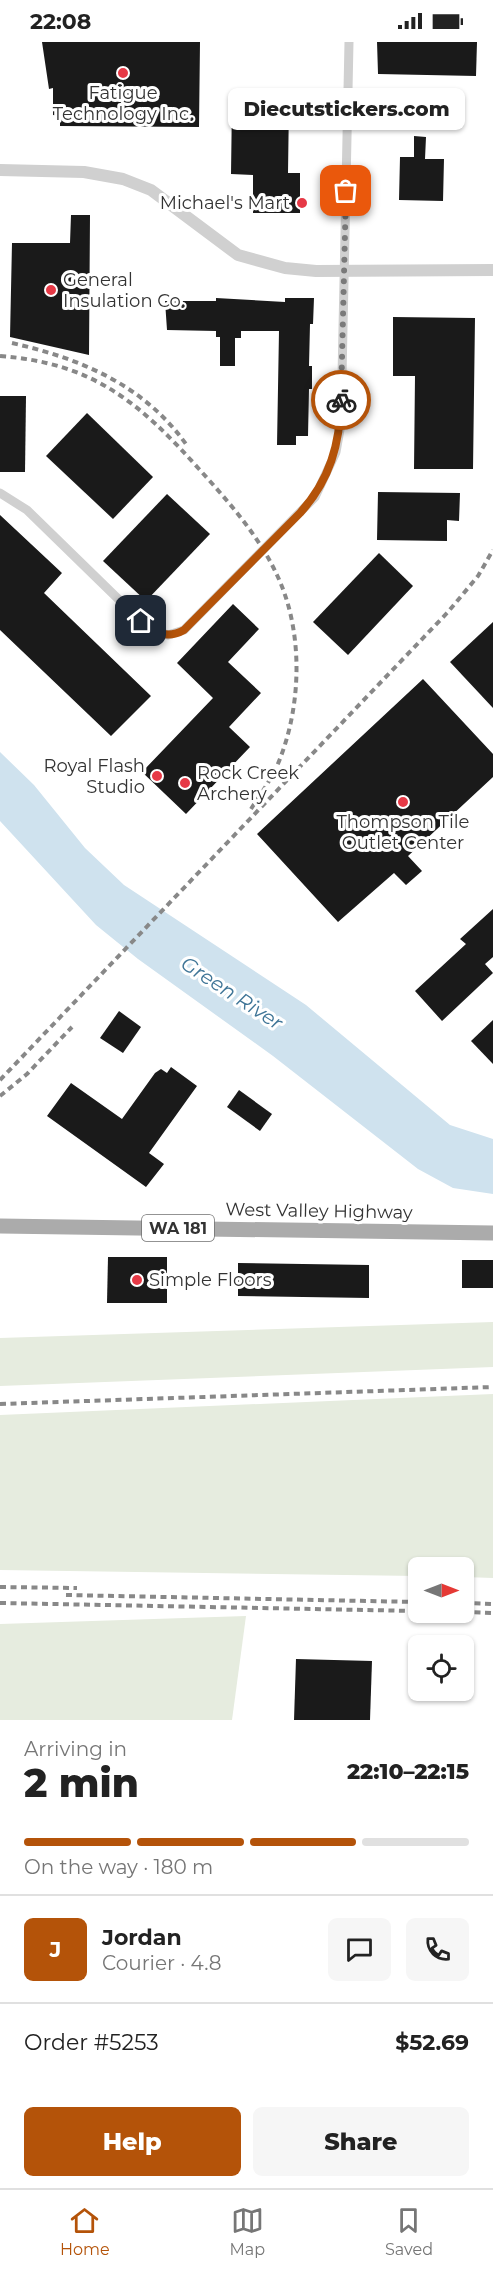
<!DOCTYPE html>
<meta charset="utf-8">
<style>
:root{--surface:#fff;--page:#f6f6f6;--text:#222;--muted:#767676;--line:#e0e0e0;--accent:#b45309}
body{margin:0;font-family:Montserrat,sans-serif;background:var(--page);color:var(--text);height:100vh;display:flex;flex-direction:column;font-size:22px;white-space:nowrap}
*{box-sizing:border-box;margin:0}
p{font-size:20px;color:var(--muted)}
.icon{flex:none;width:33px;height:33px;fill:none;stroke:currentColor;stroke-width:2;stroke-linecap:round;stroke-linejoin:round}
.map{position:relative;height:1678px;overflow:hidden}
.side{display:flex;flex-direction:column;background:var(--surface);flex:1}
.side>*{flex:none}
.needle{width:39px;rotate:90deg}
.fabs{position:absolute;left:408px;top:1515px;display:grid;gap:12px}
.fabs a{display:grid;place-items:center;width:66px;height:66px;border-radius:9px;background:var(--surface);box-shadow:0 2px 4px #0004;font-size:30px}
.pin{position:absolute;display:grid;place-items:center;width:51px;height:51px;color:#fff;margin:-26px;border-radius:12px;box-shadow:0 3px 9px #0006}
.courier{position:absolute;display:grid;place-items:center;width:60px;height:60px;margin:-30px;border:4px solid #b45309;border-radius:50%;background:#fff;color:#222;box-shadow:0 2px 8px #0007}
.bubble{position:absolute;height:42px;border-radius:9px;background:var(--surface);box-shadow:0 2px 4px #0004;font-size:20px;font-weight:800;line-height:42px;text-align:center}
.summary em{font-style:normal;font-weight:800}
.summary div{display:flex;flex-direction:column-reverse}
.summary{display:flex;align-items:center;justify-content:space-between;height:102px;padding:0 24px}
h1{font-size:39px;font-weight:800;line-height:45px}
.bar{display:grid;grid-template-columns:repeat(4,1fr);gap:9px 6px;align-content:center;height:72px;padding:0 24px}
.bar i{height:8px;border-radius:4px;background:var(--line)}
.bar .active{background:var(--accent)}
.bar p{grid-column:span 4}
.line{display:flex;align-items:center;gap:15px;padding:0 24px;border-top:2px solid var(--line)}
.line div{flex:1}
.round{display:grid;place-items:center;flex:none;width:63px;height:63px;border-radius:9px;background:var(--page)}
.action{display:flex;gap:12px;margin-top:auto;padding:12px 24px}
.action a{flex:1;height:69px;border-radius:9px;background:var(--accent);color:#fff;font-size:24px;font-weight:800;line-height:69px;text-align:center}
.action a+a{background:var(--page);color:var(--text)}
.status{display:flex;justify-content:space-between;align-items:center;height:42px;padding:0 30px;background:var(--surface);direction:ltr}
.status svg{height:16px;fill:currentColor}
.menu{display:flex;justify-content:space-around;align-items:center;height:84px;border-top:2px solid var(--line);background:var(--surface);font-size:16px;color:var(--muted)}
.menu a{display:grid;justify-items:center;gap:3px}
.menu .active{color:var(--accent)}
.map>svg:first-child{display:block}
.green{fill:#e6ecdf}
.water{fill:#cfe2ee}
.building{fill:#1a1a1a}
.lines{fill:none;stroke-linecap:round;stroke-linejoin:round}
.minor{stroke:#d0d0d0;stroke-width:9}
.tertiary{stroke:#d0d0d0;stroke-width:12}
.primary{stroke:#ababab;stroke-width:15}
.rail{stroke:#888;stroke-width:4;stroke-dasharray:6 4.5;stroke-linecap:butt}
.done{stroke:#7a7a7a;stroke-width:6;stroke-dasharray:0 10.8}
.route{stroke:#b45309;stroke-width:8}
.poi-dot{fill:#e63946;stroke:#fff;stroke-width:2}
.labels{text-anchor:middle;stroke-width:6;stroke-linejoin:round;paint-order:stroke}
.shield{fill:#fff;stroke:#707070;stroke-width:1.5}
.shield-label{font-size:16px;font-weight:bold;fill:#333}
.poi-label{font-size:18px;fill:#333;stroke:#fff;text-anchor:start}
.street-label{font-size:18px;fill:#333;stroke:#fff}
.water-label{font-size:20px;font-style:italic;fill:#3f7597;stroke:#fff}
</style>
<div class="status"><b>22:08</b><svg viewBox="0 0 49 12"><path d="M0 12V9h3v3zM5 12V6h3v6zM10 12V3h3v9zM15 12V0h3v12zM26 1h20v11H26zM47 4h2v5h-2z"/></svg></div>
<div class="map">
<svg width="493" height="1678" viewBox="0 0 493 1678">
<rect width="100%" height="100%" fill="#fff"/>
<g class="green">
<path d="M 493,1280 L 493,1325 L 0,1344 L 0,1296 Z"/>
<path d="M 493,1352 L 493,1536 L 464,1535 L 464,1526 L 418,1526 L 418,1534 L 0,1528 L 0,1373 Z"/>
<path d="M 246,1574 L 232,1678 L 0,1678 L 0,1582 Z"/>
</g>
<path class="water" d="M 0,710 L 34,743 L 85,806 L 124,843 L 306,963 L 450,1083 L 493,1097 L 493,1152 L 453,1146 L 418,1127 L 273,1014 L 138,917 L 96,883 L 0,779 Z"/>
<g class="building">
<path d="M 42,0 L 200,0 L 199,85 L 60,84 L 60,74 L 53,73 L 53,46 L 49,47 Z"/>
<path d="M 377,0 L 477,0 L 476,34 L 378,32 Z"/>
<path d="M 232,60 L 289,60 L 288,131 L 300,131 L 300,171 L 253,171 L 253,133 L 231,132 Z"/>
<path d="M 414,94 L 426,95 L 425,117 L 444,117 L 443,159 L 399,158 L 400,115 L 414,115 Z"/>
<path d="M 71,173 L 90,173 L 89,313 L 10,295 L 12,201 L 70,201 Z"/>
<path d="M 216,256 L 285,260 L 285,256 L 314,256 L 313,282 L 310,282 L 309,324 L 312,324 L 312,347 L 309,347 L 308,394 L 296,394 L 296,403 L 277,403 L 279,289 L 241,289 L 241,296 L 235,296 L 235,324 L 220,324 L 220,295 L 216,295 L 216,289 L 167,288 L 165,259 L 216,259 Z"/>
<path d="M 393,275 L 475,276 L 473,427 L 414,427 L 415,334 L 393,334 Z"/>
<path d="M 0,354 L 26,354 L 25,430 L 0,430 Z"/>
<path d="M 87,371 L 153,435 L 113,477 L 46,414 Z"/>
<path d="M 378,450 L 460,451 L 459,479 L 447,478 L 447,499 L 377,498 Z"/>
<path d="M 167,452 L 210,492 L 146,559 L 103,519 Z"/>
<path d="M 0,473 L 62,531 L 44,551 L 151,654 L 111,694 L 0,588 Z"/>
<path d="M 379,511 L 413,544 L 348,613 L 313,580 Z"/>
<path d="M 233,562 L 259,587 L 228,620 L 261,651 L 229,685 L 250,705 L 186,772 L 142,730 L 213,656 L 177,621 Z"/>
<path d="M 493,580 L 493,666 L 450,620 Z"/>
<path d="M 423,637 L 493,712 L 493,735 L 408,814 L 422,829 L 406,843 L 394,831 L 338,880 L 257,792 Z"/>
<path d="M 493,867 L 493,915 L 485,922 L 493,931 L 442,979 L 415,949 L 466,902 L 460,897 Z"/>
<path d="M 119,969 L 141,985 L 123,1011 L 100,996 Z"/>
<path d="M 493,978 L 493,1022 L 471,999 Z"/>
<path d="M 171,1025 L 197,1044 L 149,1111 L 164,1122 L 146,1145 L 47,1074 L 71,1041 L 122,1077 L 155,1031 L 161,1027 L 167,1031 Z"/>
<path d="M 239,1048 L 272,1072 L 260,1089 L 227,1065 Z"/>
<path d="M 108,1215 L 167,1215 L 167,1261 L 107,1261 Z"/>
<rect x="462" y="1218" width="31" height="28"/>
<path d="M 238,1221 L 369,1223 L 369,1256 L 238,1254 Z"/>
<path d="M 296,1617 L 372,1619 L 370,1678 L 294,1678 Z"/>
</g>
<g class="lines">
<path class="minor" d="M 0,451 L 27,468 L 149,587 L 168,593 L 184,588 L 315,455 L 336,410 L 341,382 L 349,0"/>
<path class="tertiary" d="M 0,128 L 84,130 L 123,137 L 151,148 L 238,213 L 285,226 L 316,229 L 493,228"/>
<path class="primary" d="M 0,1184 L 493,1191"/>
<g class="rail">
<path d="M 12,301 C 82,317 146,344 188,405"/>
<path d="M 0,314 C 93,321 139,360 199,427 C 228,459 259,494 277,533 C 304,590 302,666 277,724 C 270,739 260,753 251,767"/>
<path d="M 0,1038 L 448,570 L 478,534 L 493,508"/>
<path d="M 0,1054 L 27,1032 L 72,985"/>
<path d="M 0,1362 L 493,1345"/>
<path d="M 0,1545 L 77,1546"/>
<path d="M 66,1553 L 418,1560"/>
<path d="M 0,1561 L 418,1569"/>
<path d="M 464,1561 L 493,1562"/>
<path d="M 464,1570 L 493,1571"/>
</g>
</g>
<g class="lines">
<path class="done" d="M 341,358 L 346,149"/>
<path class="route" d="M 141,579 C 154,592 168,597 184,588 L 300,471 C 330,438 340,402 341,358"/>
</g>
<g class="poi-dot">
<circle cx="123" cy="31" r="6"/>
<circle cx="302" cy="161" r="6"/>
<circle cx="51" cy="248" r="6"/>
<circle cx="157" cy="734" r="6"/>
<circle cx="185" cy="741" r="6"/>
<circle cx="403" cy="760" r="6"/>
<circle cx="137" cy="1238" r="6"/>
</g>
<g class="labels">
<rect class="shield" x="142" y="1173" width="72" height="26" rx="4.5"/>
<g class="shield-label">
<text x="178" y="1192">WA 181</text>
</g>
<g class="poi-label">
<text x="123" y="57" text-anchor="middle">Fatigue<tspan x="123" dy="21">Technology Inc.</tspan></text>
<text x="290" y="167" text-anchor="end">Michael's Mart</text>
<text x="63" y="244">General<tspan x="63" dy="21">Insulation Co.</tspan></text>
<text x="145" y="730" text-anchor="end">Royal Flash<tspan x="145" dy="21">Studio</tspan></text>
<text x="197" y="737">Rock Creek<tspan x="197" dy="21">Archery</tspan></text>
<text x="403" y="786" text-anchor="middle">Thompson Tile<tspan x="403" dy="21">Outlet Center</tspan></text>
<text x="149" y="1244">Simple Floors</text>
</g>
<g class="street-label">
<text transform="translate(319 1169) rotate(1)" y="6">West Valley Highway</text>
</g>
<g class="water-label">
<text transform="translate(232 951) rotate(33)" y="7">Green River</text>
</g>
</g>
</svg>
<div class="fabs">
<a><svg class="needle" viewBox="-14 -14 28 28"><path d="M0-13l5 13h-10z" fill="#e53935"/><path d="M0 13l5-13h-10z" fill="#767676"/></svg></a>
<a><svg class="icon" aria-label="locate" viewBox="0 0 24 24"><circle cx="12" cy="12" r="6"/><path d="M12 2v4M12 18v4M2 12h4M18 12h4"/></svg></a>
</div>
<div class="pin" style="left:346px;top:149px;background:#ea580c"><svg class="icon" aria-label="bag" viewBox="0 0 24 24"><path d="M5 8h14l-1 12H6zM9 8a3 3 0 0 1 6 0"/></svg></div>
<div class="pin" style="left:141px;top:579px;background:#1f2937"><svg class="icon" aria-label="home" viewBox="0 0 24 24"><path d="M3 11l9-7 9 7M6 9v11h12V9"/></svg></div>
<div class="courier" style="left:341px;top:358px"><svg class="icon" aria-label="bike" viewBox="0 0 24 24"><circle cx="6" cy="16" r="4"/><circle cx="18" cy="16" r="4"/><path d="M6 16l4-8h5l3 8M10 8l3 8H6M13 5h3"/></svg></div>
<div class="bubble" style="left:228px;top:46px;width:237px">Diecutstickers.com</div>
</div>
<section class="side">
<div class="summary"><div><h1>2 min</h1><p>Arriving in</p></div><em>22:10–22:15</em></div>
<div class="bar"><i class="active"></i><i class="active"></i><i class="active"></i><i></i><p>On the way · 180 m</p></div>
<div class="line" style="height:108px"><b class="round" style="background:var(--accent);color:#fff">J</b><div><b>Jordan</b><p>Courier · 4.8</p></div><a class="round"><svg class="icon" aria-label="chat" viewBox="0 0 24 24"><path d="M4 5h16v11H9l-5 4z"/></svg></a><a class="round"><svg class="icon" aria-label="phone" viewBox="0 0 24 24"><path d="M5 4h4l2 5-3 2q2 4 5 5l2-3 5 2v4C11 20 4 13 5 4z"/></svg></a></div>
<div class="line" style="height:78px"><div>Order #5253</div><b>$52.69</b></div>
<div class="action"><a>Help</a><a>Share</a></div>
</section>
<nav class="menu">
<a class="active"><svg class="icon" aria-label="home" viewBox="0 0 24 24"><path d="M3 11l9-7 9 7M6 9v11h12V9"/></svg>Home</a>
<a><svg class="icon" aria-label="map" viewBox="0 0 24 24"><path d="M3 6l6-2 6 2 6-2v14l-6 2-6-2-6 2zM9 4v14M15 6v14"/></svg>Map</a>
<a><svg class="icon" aria-label="saved" viewBox="0 0 24 24"><path d="M7 4h10v16l-5-4-5 4z"/></svg>Saved</a>
</nav>
